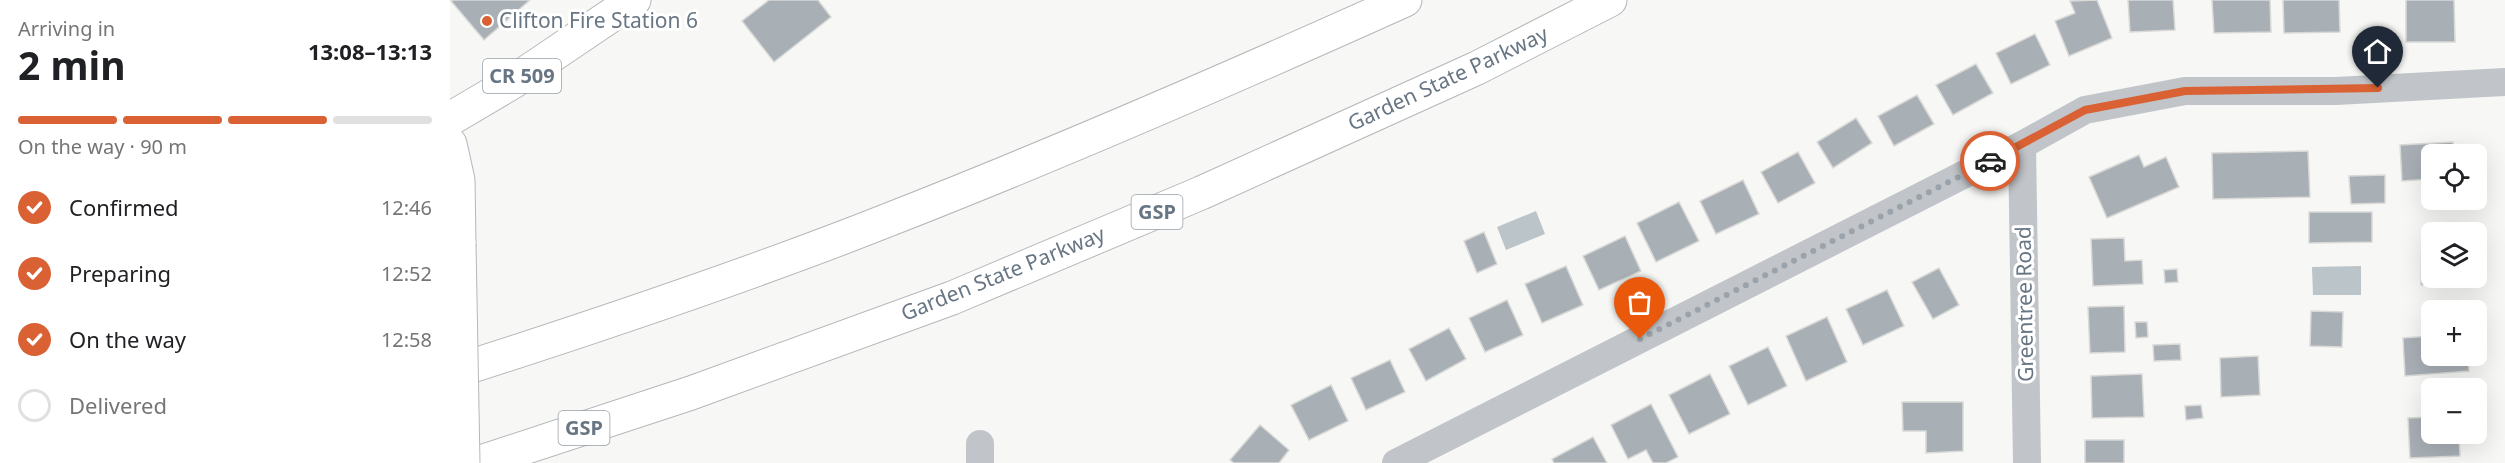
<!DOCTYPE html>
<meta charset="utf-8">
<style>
:root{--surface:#fff;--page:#f6f6f6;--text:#202124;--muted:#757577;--line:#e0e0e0;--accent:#d96133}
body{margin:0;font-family:"Noto Sans",sans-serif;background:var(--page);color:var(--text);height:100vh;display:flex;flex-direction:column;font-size:22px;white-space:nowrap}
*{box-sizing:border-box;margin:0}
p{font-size:20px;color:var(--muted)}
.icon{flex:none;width:33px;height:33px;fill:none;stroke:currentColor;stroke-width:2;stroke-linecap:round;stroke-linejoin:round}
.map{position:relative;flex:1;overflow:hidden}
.details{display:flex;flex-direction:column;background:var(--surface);width:450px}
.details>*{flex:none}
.buttons{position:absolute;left:1971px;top:144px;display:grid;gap:12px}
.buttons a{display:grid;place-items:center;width:66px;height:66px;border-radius:9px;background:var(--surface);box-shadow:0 6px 24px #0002;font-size:30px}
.pin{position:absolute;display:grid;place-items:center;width:51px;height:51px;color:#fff;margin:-62px -26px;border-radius:50% 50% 50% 0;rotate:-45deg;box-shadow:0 0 6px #0007}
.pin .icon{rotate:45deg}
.courier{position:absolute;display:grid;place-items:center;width:60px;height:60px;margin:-30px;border:4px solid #d96133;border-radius:50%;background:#fff;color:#222;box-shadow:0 2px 8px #0007}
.head em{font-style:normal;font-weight:700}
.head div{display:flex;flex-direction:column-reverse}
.head{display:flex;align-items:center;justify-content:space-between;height:102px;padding:0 18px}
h1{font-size:39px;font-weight:700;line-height:45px}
.bar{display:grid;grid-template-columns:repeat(4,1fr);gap:9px 6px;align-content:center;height:72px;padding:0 18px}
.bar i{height:8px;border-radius:4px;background:var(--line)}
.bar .active{background:var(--accent)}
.bar p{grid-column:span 4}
ol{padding:0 18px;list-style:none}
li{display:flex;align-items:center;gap:18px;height:66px}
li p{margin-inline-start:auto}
li .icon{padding:6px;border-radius:50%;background:var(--accent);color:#fff;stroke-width:4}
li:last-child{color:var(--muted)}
li i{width:33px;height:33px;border:3px solid var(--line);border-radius:50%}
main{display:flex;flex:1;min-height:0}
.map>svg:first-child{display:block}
.water{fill:#bac4c9}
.building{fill:#a8afb5;stroke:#d9d9d7;stroke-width:1.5}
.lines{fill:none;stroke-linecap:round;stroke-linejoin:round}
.secondary-casing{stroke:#b3b8bd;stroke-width:35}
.primary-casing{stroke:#b4b8bc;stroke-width:35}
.highway-casing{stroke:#b4b7bb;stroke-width:35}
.street{stroke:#c1c4c8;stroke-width:28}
.secondary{stroke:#fff;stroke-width:33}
.primary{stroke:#fff;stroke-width:33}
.highway{stroke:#fff;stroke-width:33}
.secondary-bridge-casing{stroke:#b3b8bd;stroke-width:35;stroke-linecap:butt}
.secondary-bridge{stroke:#fff;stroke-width:33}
.done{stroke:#9aa3ac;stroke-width:6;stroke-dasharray:0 10.8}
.route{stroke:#d96133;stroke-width:8}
.poi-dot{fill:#d96133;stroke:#fff;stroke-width:2}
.labels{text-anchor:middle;stroke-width:6;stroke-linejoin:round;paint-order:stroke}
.shield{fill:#fff;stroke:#959fa9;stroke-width:1.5}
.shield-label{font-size:20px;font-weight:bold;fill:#687684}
.poi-label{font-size:21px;fill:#687684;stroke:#fff;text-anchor:start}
.street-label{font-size:21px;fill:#687684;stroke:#fff}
</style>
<main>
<section class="details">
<div class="head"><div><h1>2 min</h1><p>Arriving in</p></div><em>13:08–13:13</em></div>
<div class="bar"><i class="active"></i><i class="active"></i><i class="active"></i><i></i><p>On the way · 90 m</p></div>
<ol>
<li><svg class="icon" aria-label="check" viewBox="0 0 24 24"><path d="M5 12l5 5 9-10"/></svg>Confirmed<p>12:46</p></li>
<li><svg class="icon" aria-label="check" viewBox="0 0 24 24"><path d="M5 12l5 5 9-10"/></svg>Preparing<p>12:52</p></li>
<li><svg class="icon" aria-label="check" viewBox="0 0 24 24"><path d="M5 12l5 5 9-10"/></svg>On the way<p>12:58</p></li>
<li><i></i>Delivered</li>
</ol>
</section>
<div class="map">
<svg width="2055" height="463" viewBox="0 0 2055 463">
<rect width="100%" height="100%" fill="#f7f7f5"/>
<g class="water">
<path d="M 1086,211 L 1095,234 L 1056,250 L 1047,227 Z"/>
<path d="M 1911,266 L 1911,295 L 1863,295 L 1862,267 Z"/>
</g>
<g class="building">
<path d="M 3,0 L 80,0 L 34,40 L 1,1 Z"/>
<path d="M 319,0 L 368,0 L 381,17 L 324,62 L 292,21 Z"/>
<path d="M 1647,0 L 1662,38 L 1619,56 L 1605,21 L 1625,13 L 1620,1 Z"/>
<path d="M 1678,0 L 1723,0 L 1725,30 L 1680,32 Z"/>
<path d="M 1762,0 L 1820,0 L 1821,32 L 1764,33 Z"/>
<path d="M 1833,0 L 1889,0 L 1890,32 L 1834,33 Z"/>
<path d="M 1956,0 L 2004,0 L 2005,42 L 1956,42 Z"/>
<path d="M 1585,34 L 1600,65 L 1561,84 L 1546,53 Z"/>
<path d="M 1526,64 L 1543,93 L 1503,115 L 1486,85 Z"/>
<path d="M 1467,95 L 1484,124 L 1444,146 L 1428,116 Z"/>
<path d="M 1406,118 L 1422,143 L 1383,168 L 1367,142 Z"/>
<path d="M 2003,142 L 2004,154 L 1982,154 L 1982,179 L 1952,181 L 1950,145 Z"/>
<path d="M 1858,151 L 1860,197 L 1763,199 L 1762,153 Z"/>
<path d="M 1348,152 L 1365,183 L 1328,203 L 1311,172 Z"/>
<path d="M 1689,155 L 1694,167 L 1716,157 L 1729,187 L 1657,218 L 1639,177 Z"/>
<path d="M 1935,175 L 1935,203 L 1901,204 L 1899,176 Z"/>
<path d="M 1293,180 L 1309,214 L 1266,234 L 1250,201 Z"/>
<path d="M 1229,202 L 1249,241 L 1206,262 L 1187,223 Z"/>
<path d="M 1859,212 L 1922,212 L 1922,242 L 1859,243 Z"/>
<path d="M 1972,231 L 2011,231 L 1982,232 L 1982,278 L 2010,278 L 2010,285 L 1971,285 Z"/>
<path d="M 1034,232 L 1047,264 L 1027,273 L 1014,241 Z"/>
<path d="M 1175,236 L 1191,271 L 1149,290 L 1133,256 Z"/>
<path d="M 1674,238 L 1675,261 L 1692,260 L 1693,284 L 1643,286 L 1641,239 Z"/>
<path d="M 1116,266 L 1133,305 L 1092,323 L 1075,284 Z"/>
<path d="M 1489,268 L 1509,305 L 1483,319 L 1462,282 Z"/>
<path d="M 1727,269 L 1728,282 L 1715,283 L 1714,270 Z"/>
<path d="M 1437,290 L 1454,326 L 1413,345 L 1396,309 Z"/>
<path d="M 1057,300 L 1073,335 L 1035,352 L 1019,318 Z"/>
<path d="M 1674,306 L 1675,352 L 1640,353 L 1638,307 Z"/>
<path d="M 1861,311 L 1893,312 L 1892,347 L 1860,346 Z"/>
<path d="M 1377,317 L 1397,362 L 1356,381 L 1336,336 Z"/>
<path d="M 1685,322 L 1697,322 L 1698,337 L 1686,338 Z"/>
<path d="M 999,328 L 1016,359 L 976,381 L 959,349 Z"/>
<path d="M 1982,336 L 1982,356 L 2018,356 L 2019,371 L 1955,376 L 1953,338 Z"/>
<path d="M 1730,344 L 1731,360 L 1704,361 L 1703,345 Z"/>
<path d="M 1318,347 L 1337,386 L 1298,405 L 1279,366 Z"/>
<path d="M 1808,356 L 1810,395 L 1771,397 L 1770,358 Z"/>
<path d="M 940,360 L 955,392 L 916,410 L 901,378 Z"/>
<path d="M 1260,374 L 1280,414 L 1239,434 L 1219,395 Z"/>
<path d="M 1692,374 L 1694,417 L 1642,418 L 1641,376 Z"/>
<path d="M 881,385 L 898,421 L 859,440 L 841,405 Z"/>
<path d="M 1452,402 L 1513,402 L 1513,451 L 1476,453 L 1476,431 L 1453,431 Z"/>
<path d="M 1201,404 L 1228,457 L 1216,463 L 1203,463 L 1196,450 L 1178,459 L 1161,425 Z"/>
<path d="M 1751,405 L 1753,418 L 1736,420 L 1735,406 Z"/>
<path d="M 1982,417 L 1982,434 L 2009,434 L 2010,456 L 1960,458 L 1958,418 Z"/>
<path d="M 810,425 L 839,450 L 829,463 L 784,463 L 780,460 Z"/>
<path d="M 1143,437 L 1157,463 L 1104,463 L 1102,459 Z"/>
<rect x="1635" y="440" width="39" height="23"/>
</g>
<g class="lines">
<defs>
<path id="secondary" d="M 0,144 L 8,180 L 9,244"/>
<path id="primary" d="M 0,119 L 61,83 L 184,0"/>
<g id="highway">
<path d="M 0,373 C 147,326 294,277 438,220 C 612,152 784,77 955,0"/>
<path d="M 28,463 L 241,393 L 502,298 L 751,193 L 1027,68 L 1160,0"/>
</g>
</defs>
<use href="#secondary" class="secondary-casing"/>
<use href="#primary" class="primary-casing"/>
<use href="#highway" class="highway-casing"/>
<g class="street">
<path d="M 1572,145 L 1577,463"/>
<path d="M 530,444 L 530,463"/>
<path d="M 946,463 L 1572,145 L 1635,110 L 1735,91 L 1886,91 L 2055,82"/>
</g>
<use href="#secondary" class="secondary"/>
<use href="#primary" class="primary"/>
<use href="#highway" class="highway"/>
<defs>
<path id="secondary-bridge" d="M 9,244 L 13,463"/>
</defs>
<use href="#secondary-bridge" class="secondary-bridge-casing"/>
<use href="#secondary-bridge" class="secondary-bridge"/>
</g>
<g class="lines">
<path class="done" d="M 1190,339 L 1540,161"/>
<path class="route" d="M 1540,161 L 1635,110 L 1735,91 L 1928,88"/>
</g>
<circle class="poi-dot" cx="37" cy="21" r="6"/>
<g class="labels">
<g class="shield">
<rect x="33" y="59" width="78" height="34" rx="4.5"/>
<rect x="681.5" y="195" width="51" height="34" rx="4.5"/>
<rect x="108.5" y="411" width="51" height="34" rx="4.5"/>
</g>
<g class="shield-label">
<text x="72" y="83">CR 509</text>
<text x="707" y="219">GSP</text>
<text x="134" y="435">GSP</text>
</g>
<g class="poi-label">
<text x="49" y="28">Clifton Fire Station 6</text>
</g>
<g class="street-label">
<text transform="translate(998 79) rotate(-25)" y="7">Garden State Parkway</text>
<text transform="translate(553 274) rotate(-22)" y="7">Garden State Parkway</text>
<text transform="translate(1575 304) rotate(-91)" y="7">Greentree Road</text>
</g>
</g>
</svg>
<div class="buttons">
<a><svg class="icon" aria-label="locate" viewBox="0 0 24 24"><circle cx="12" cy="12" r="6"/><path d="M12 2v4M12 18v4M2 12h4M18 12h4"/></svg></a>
<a><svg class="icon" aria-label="layers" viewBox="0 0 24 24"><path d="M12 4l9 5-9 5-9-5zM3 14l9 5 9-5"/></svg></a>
<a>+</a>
<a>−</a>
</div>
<div class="pin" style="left:1190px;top:339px;background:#ea580c"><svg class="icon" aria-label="bag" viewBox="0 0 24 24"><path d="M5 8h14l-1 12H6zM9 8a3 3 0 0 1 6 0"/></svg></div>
<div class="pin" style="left:1928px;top:88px;background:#1f2937"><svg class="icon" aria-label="home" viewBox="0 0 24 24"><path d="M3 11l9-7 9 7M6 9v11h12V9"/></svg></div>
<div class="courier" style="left:1540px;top:161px"><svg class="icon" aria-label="car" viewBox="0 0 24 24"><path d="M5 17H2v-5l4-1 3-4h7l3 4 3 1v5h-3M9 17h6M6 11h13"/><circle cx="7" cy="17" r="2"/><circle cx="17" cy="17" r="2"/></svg></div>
</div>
</main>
